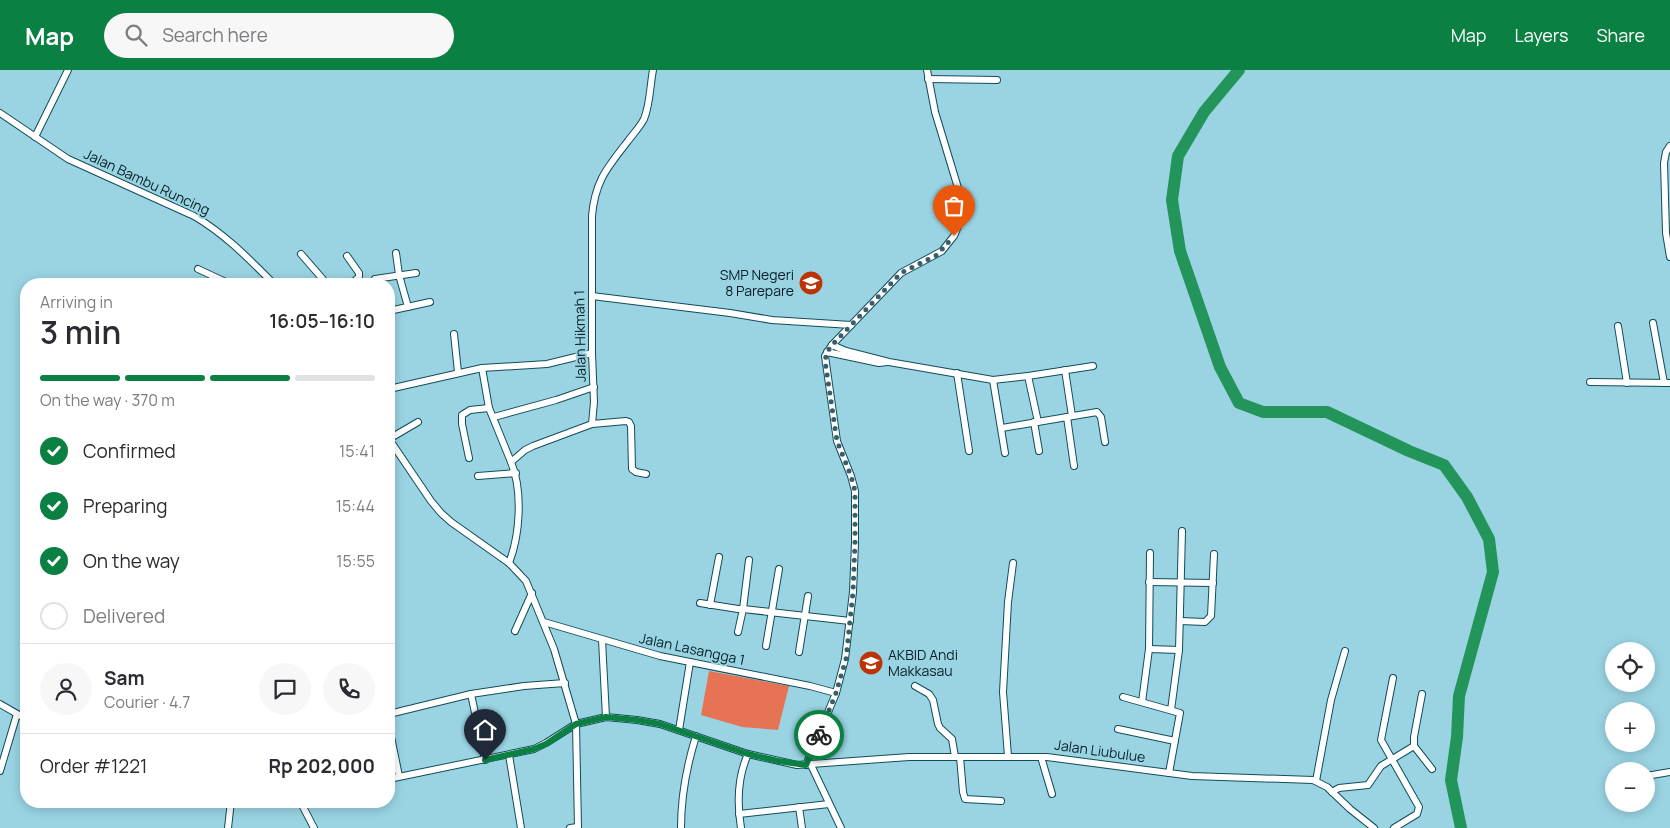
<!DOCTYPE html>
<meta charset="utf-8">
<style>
:root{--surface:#fff;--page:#f7f7f7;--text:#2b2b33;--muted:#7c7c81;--line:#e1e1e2;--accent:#0b8043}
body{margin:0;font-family:Manrope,sans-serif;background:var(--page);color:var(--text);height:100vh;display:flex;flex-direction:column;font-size:19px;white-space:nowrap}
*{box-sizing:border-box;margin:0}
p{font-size:16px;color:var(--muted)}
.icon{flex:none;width:28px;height:28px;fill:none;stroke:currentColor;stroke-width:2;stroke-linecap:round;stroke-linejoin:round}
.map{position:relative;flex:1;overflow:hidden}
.sheet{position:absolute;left:20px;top:208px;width:375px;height:530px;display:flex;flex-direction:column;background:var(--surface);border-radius:20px;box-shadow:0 2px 12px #0003}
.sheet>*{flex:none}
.controls{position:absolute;left:1605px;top:572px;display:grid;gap:10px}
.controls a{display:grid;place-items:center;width:50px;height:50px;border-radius:50%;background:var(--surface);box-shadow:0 2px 12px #0003;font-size:25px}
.pin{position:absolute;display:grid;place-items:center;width:42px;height:42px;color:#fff;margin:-51px -21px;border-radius:50% 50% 50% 0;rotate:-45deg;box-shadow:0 0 5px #0007}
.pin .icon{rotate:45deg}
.courier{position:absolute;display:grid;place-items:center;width:50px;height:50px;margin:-25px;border:4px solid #0b8043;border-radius:50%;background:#fff;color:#222;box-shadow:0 1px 6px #0007}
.headline em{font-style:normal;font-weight:600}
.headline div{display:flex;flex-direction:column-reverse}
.headline{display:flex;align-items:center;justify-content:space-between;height:85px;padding:0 20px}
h1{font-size:32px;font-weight:600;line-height:38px}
.bar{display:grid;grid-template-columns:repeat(4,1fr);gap:8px 5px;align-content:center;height:60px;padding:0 20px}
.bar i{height:6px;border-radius:4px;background:var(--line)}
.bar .selected{background:var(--accent)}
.bar p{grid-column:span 4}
.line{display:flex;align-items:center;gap:12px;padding:0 20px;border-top:1px solid var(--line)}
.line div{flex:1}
.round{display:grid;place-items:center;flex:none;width:52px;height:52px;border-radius:26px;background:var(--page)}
ol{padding:0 20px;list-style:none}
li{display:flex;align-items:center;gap:15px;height:55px}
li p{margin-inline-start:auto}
li .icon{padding:5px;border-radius:50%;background:var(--accent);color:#fff;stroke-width:4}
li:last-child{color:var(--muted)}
li i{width:28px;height:28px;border:2px solid var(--line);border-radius:50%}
header{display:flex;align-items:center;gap:30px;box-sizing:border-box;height:70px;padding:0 25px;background:var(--accent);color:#fff}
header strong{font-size:24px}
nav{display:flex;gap:28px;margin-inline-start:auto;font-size:18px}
.search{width:350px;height:45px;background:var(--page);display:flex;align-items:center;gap:12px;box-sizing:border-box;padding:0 18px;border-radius:28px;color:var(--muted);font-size:19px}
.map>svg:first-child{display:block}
.green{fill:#e77355}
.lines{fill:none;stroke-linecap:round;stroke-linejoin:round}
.river{stroke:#23955b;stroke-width:12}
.minor-casing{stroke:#104d5a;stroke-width:8}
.minor{stroke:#fff;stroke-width:6}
.done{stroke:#3a5e67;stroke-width:5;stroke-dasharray:0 9}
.route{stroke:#0b8043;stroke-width:6}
.labels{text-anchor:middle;stroke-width:4;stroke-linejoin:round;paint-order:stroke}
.street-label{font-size:14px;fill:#071e24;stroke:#9ad4e3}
.poi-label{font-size:14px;fill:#071e24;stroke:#9ad4e3;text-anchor:end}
</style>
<header>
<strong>Map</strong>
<div class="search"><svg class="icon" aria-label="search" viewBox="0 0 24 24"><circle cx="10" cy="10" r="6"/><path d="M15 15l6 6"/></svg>Search here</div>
<nav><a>Map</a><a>Layers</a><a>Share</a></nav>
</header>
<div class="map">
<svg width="1670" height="758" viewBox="0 0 1670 758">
<rect width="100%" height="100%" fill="#9ad4e3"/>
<path class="green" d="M 709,601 L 789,616 L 778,660 L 742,657 L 701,645 Z"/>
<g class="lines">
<path class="river" d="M 1239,0 L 1204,42 L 1178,86 L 1172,130 L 1180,181 L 1220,297 L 1239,333 L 1263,342 L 1327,342 L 1409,381 L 1444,395 L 1467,427 L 1489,469 L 1493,502 L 1459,626 L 1457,667 L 1451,710 L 1461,758"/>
<defs>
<g id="minor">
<path d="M 928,9 L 997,10"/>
<path d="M 0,43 L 68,89 L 194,146 C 225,164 249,189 274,214"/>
<path d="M 35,67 L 68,0"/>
<path d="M 1670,76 L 1666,82 L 1664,93 L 1666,163 L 1670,187"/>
<path d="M 396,183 L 399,205 L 408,237"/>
<path d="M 301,184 L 327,214"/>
<path d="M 347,186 L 359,203 L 359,207 L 351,214"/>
<path d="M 198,199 L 230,214"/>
<path d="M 375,209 L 416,203"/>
<path d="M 592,226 L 730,243 L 772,250 L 851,255"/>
<path d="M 389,241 L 430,232"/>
<path d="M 1653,253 L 1664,313"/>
<path d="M 1618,256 L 1627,313"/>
<path d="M 454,264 L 458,302"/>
<path d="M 832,275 L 846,281 L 889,292 L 993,310 L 1005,383"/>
<path d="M 827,282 L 879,293 L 887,292"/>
<path d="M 482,298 L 489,338 L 511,392"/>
<path d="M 1065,300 L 1072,346"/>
<path d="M 957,303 L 969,381"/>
<path d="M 1028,306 L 1093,296"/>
<path d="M 993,310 L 1028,306 L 1038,352"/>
<path d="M 1590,312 L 1670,313"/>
<path d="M 389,319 L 482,298 L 547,294 L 592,283"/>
<path d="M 494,347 L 556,330 L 594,317"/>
<path d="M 1067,347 L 1074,396"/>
<path d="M 1034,352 L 1039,381"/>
<path d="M 592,354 L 626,351 L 629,352 L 631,356 L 632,399 L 636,402 L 646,404"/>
<path d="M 1002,358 L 1097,342 L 1101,347 L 1105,372"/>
<path d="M 389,369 L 431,431 L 441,443 L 451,452 L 509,493 L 526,511 L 554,579 L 576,654 L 578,758"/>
<path d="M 389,369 L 418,352"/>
<path d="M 469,388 L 462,354 L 462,345 L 470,340 L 489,338"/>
<path d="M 478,406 L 516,403"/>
<path d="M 509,493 C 520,465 523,421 511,392 L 525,380 L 533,376 L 592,354 L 594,332 L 592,283 L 592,146 C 595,111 607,98 628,71 C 633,64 640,57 644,49 C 650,35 650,16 653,0"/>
<path d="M 1149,512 L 1213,513"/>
<path d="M 700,533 L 738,539 L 743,539 L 850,551"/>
<path d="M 710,535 L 719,487"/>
<path d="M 1180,551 L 1205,552 L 1211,546 L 1214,484"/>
<path d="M 544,552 L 660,586 L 810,616 L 836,623"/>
<path d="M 515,561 L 532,523"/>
<path d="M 738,562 L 743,539 L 749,490"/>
<path d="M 602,570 L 606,647"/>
<path d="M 766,576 L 779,499"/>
<path d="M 1149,579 L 1179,580"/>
<path d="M 799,582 L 808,526"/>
<path d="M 1393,608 L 1381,670 L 1419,737 L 1417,744 L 1394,758"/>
<path d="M 915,616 L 929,624 L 933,630 L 938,654 L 940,658 L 952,669 L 955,687"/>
<path d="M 471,624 L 485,690"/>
<path d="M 1422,624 L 1414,667 L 1414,676 L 1432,699"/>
<path d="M 1123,627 L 1180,643 L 1169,703"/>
<path d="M 1142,632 L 1149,579 L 1150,483"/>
<path d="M 0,634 L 26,649"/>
<path d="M 1171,640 L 1179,580 L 1182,461"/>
<path d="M 389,644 L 471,624 L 524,616 L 565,613"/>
<path d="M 389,657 L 399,706"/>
<path d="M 1118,659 L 1175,671"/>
<path d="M 679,660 L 690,592"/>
<path d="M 509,685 L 521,758"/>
<path d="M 1008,686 L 1003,622 L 1008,532 L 1013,493"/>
<path d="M 960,687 L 963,722 L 965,729 L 1001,731"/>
<path d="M 1041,687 L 1052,724"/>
<path d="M 806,695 L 836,623 L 845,589 L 853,522 L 855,473 L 855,421 L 851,406 L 837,371 L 825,286 L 832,275 L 901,203 L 942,181 L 954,166 L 961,149 L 962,142 L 962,131 L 935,42 L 927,0"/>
<path d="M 811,695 L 841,758"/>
<path d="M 0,701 L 17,644"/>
<path d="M 1646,706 L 1670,702"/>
<path d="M 389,709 L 534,679 L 546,673 L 576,654 L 606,647 L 637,650 L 660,654 L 748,684 L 797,695 L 909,687 L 1047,687 L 1192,706 L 1313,710 L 1327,717 L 1350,739 L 1374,758"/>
<path d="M 1316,711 L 1331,630 L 1345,581"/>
<path d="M 1332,722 L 1339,718 L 1368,715 L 1381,696 L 1414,676"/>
<path d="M 264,731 L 271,731"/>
<path d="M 300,731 L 314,758"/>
<path d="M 799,737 L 802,758"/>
<path d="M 739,744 L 829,734"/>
<path d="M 228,758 L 231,731"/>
<path d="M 570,758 L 578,757"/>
<path d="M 681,758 C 681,727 687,695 696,666"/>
<path d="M 741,758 C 737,733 737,708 748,684"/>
</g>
</defs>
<use href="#minor" class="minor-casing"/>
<use href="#minor" class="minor"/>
</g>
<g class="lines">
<path class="done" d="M 819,665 L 836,623 L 846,589 L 853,522 L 855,473 L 855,421 L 851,406 L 837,371 L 825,291 L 827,282 L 832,275 L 901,203 L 937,185 L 954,166"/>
<path class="route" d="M 485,690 L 534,679 L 546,674 L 576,654 L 606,647 L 637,650 L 660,654 L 748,684 L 778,691 L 806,695 L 819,665"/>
</g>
<defs>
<symbol id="school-disc" viewBox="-11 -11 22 22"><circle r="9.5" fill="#bc3305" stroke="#9ad4e3"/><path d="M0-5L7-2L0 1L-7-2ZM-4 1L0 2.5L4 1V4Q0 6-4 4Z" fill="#fff"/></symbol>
<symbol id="university-disc" viewBox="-11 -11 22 22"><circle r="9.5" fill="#bc3305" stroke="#9ad4e3"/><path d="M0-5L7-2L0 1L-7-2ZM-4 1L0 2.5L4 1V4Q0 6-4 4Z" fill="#fff"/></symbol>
</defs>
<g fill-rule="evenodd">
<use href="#school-disc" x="797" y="199" width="28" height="28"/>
<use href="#university-disc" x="857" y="579" width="28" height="28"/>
</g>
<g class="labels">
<g class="street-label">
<text transform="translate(147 112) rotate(25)" y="5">Jalan Bambu Runcing</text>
<text transform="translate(580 266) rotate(-91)" y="5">Jalan Hikmah 1</text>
<text transform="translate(692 579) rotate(12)" y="5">Jalan Lasangga 1</text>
<text transform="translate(1100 681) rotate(8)" y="5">Jalan Liubulue</text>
</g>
<g class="poi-label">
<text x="794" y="210">SMP Negeri<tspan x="794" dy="16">8 Parepare</tspan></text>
<text x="888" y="590" text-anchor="start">AKBID Andi<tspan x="888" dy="16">Makkasau</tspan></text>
</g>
</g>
</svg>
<div class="controls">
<a><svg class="icon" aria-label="locate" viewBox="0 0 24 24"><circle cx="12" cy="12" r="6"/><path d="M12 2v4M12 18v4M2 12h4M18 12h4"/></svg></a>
<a>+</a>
<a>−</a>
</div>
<div class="pin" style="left:954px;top:166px;background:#ea580c"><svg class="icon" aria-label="bag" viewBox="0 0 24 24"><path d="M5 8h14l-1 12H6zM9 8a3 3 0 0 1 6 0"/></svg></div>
<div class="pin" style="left:485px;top:690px;background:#1f2937"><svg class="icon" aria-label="home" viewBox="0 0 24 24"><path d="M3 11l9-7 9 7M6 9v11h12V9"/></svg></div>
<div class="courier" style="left:819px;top:665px"><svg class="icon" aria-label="bike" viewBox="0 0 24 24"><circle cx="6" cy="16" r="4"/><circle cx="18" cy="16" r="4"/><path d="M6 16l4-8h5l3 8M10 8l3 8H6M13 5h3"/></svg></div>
<section class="sheet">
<div class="headline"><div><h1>3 min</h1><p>Arriving in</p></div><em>16:05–16:10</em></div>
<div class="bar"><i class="selected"></i><i class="selected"></i><i class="selected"></i><i></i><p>On the way · 370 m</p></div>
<ol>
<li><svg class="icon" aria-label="check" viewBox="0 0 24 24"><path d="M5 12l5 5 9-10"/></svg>Confirmed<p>15:41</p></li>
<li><svg class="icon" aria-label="check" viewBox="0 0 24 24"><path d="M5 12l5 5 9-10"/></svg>Preparing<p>15:44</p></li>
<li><svg class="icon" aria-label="check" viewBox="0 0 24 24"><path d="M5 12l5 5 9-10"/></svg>On the way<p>15:55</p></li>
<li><i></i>Delivered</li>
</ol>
<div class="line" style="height:90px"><a class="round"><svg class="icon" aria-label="person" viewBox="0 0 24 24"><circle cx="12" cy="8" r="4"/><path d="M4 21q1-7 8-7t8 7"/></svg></a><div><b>Sam</b><p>Courier · 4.7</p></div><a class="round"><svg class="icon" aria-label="chat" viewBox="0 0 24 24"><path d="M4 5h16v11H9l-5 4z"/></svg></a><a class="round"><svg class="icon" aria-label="phone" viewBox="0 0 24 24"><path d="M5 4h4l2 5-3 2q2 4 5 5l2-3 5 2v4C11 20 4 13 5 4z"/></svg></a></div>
<div class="line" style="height:65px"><div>Order #1221</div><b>Rp 202,000</b></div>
</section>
</div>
